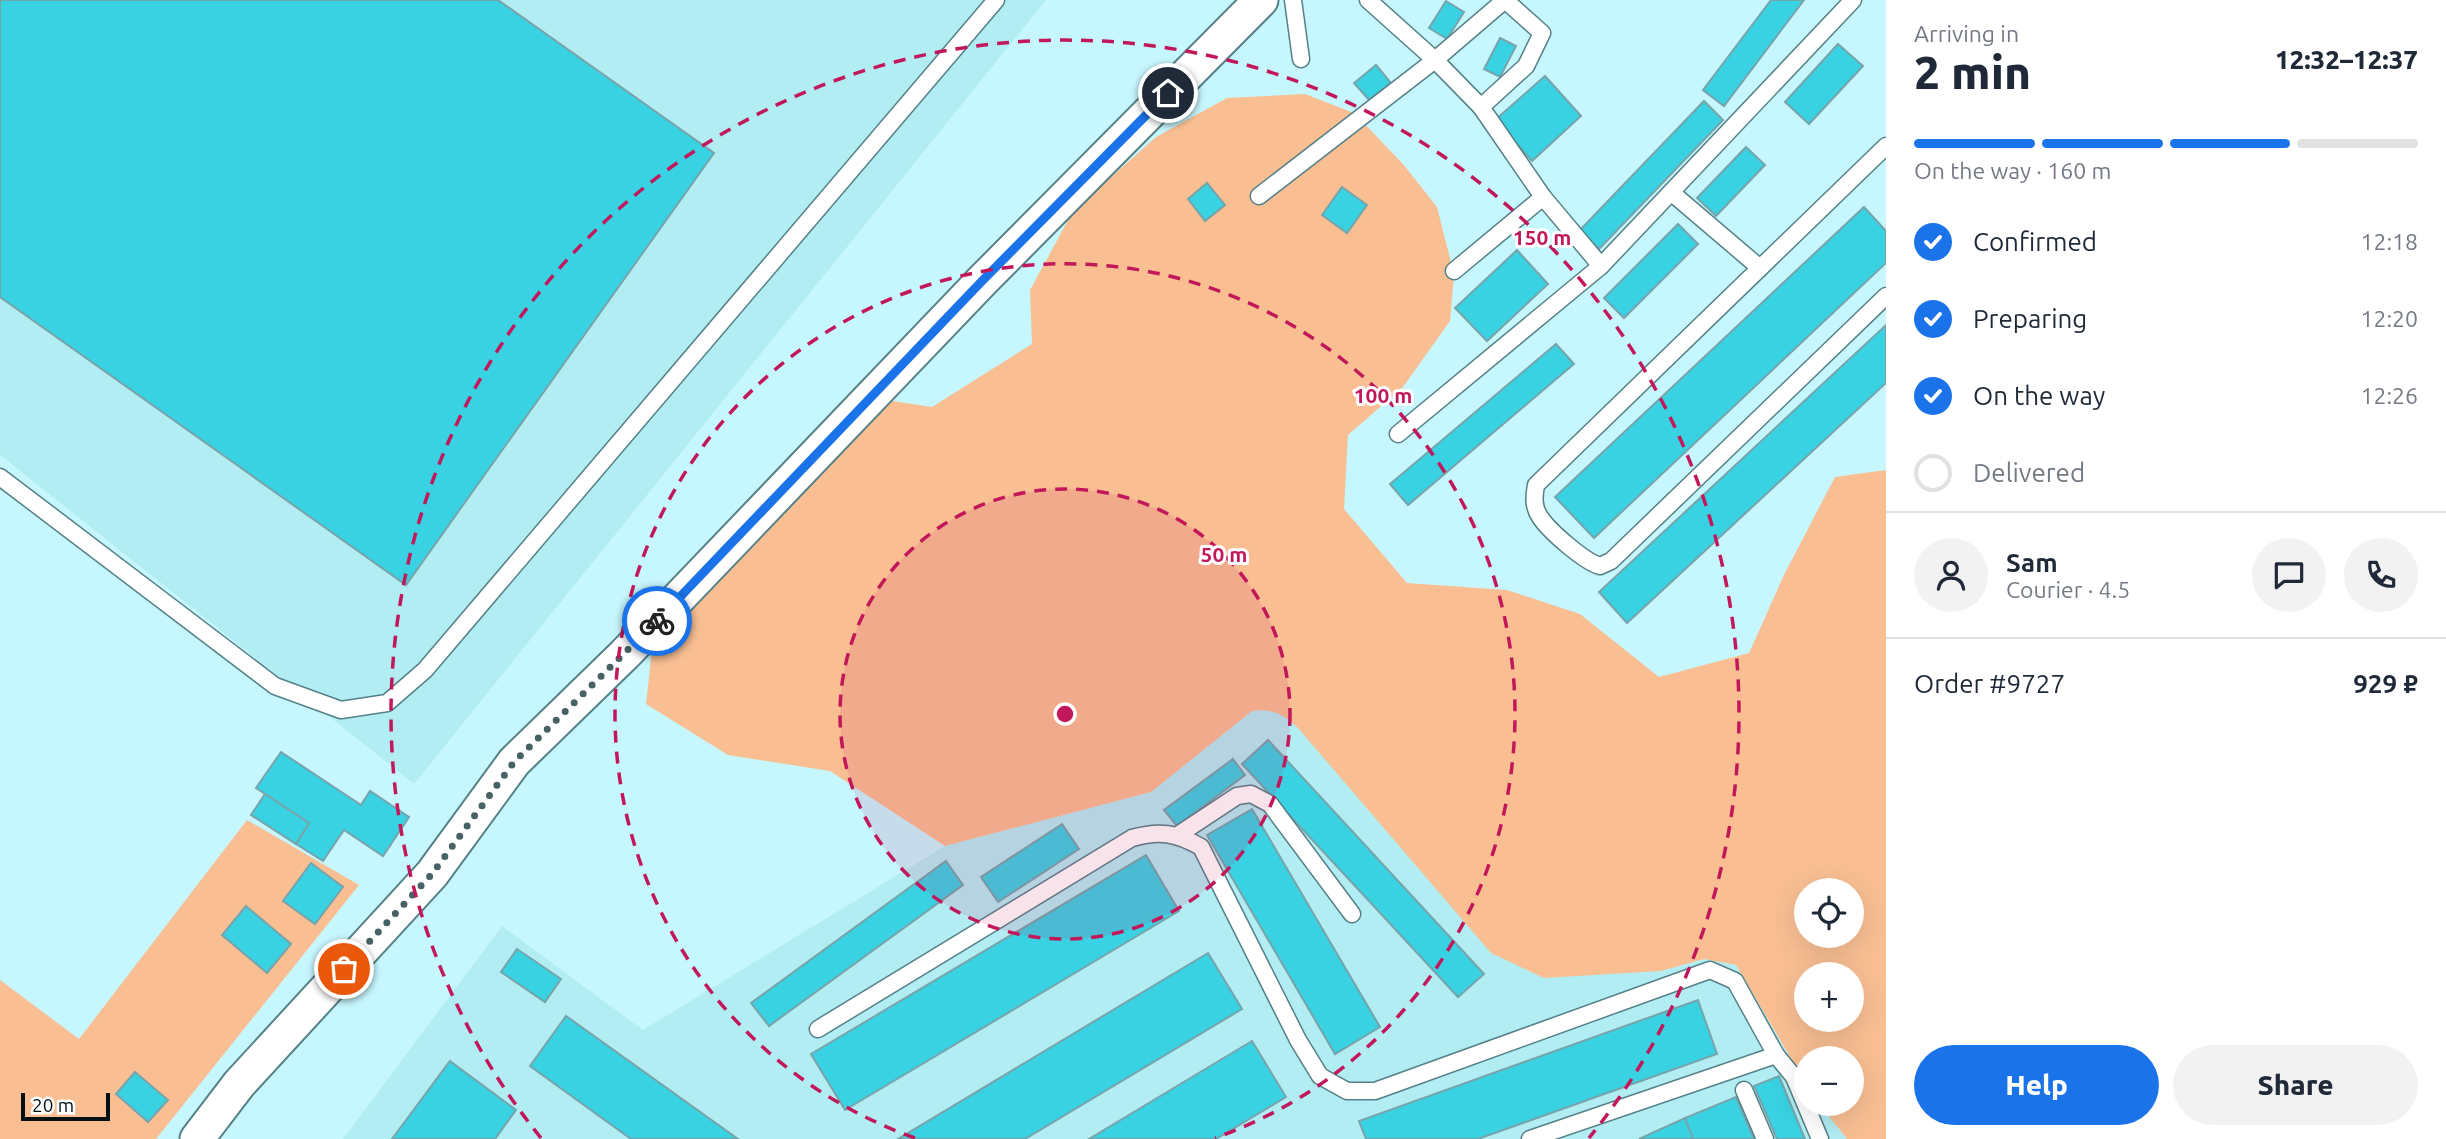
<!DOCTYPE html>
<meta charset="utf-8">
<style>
:root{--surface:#fff;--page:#f2f2f3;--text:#1f2937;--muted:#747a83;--line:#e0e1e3;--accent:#1a73e8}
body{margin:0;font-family:Ubuntu,sans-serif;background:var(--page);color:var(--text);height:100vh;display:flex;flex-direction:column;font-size:26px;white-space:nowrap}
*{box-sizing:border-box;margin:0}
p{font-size:23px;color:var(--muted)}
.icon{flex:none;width:38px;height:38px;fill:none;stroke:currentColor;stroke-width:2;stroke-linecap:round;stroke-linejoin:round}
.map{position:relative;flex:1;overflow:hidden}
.details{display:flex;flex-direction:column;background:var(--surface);width:560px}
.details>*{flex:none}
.buttons{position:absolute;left:1794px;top:878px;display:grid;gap:14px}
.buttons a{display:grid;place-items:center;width:70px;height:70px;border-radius:50%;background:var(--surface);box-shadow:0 7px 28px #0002;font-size:35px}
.scale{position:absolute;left:21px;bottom:18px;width:89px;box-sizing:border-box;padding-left:7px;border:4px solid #011113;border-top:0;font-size:19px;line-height:24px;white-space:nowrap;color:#011113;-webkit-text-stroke:5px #fff;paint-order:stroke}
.pin{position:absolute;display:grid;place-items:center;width:60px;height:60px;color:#fff;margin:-30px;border:4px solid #fff;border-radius:50%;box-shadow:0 2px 7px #0007}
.courier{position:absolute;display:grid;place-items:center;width:70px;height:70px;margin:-35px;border:5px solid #1a73e8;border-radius:50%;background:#fff;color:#222;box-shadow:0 2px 9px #0007}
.head em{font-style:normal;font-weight:800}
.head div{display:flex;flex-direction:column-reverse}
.head{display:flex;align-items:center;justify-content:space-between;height:119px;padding:0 28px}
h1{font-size:46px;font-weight:800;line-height:52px}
.bar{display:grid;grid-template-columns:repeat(4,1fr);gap:10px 7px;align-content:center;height:84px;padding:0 28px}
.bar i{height:9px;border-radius:5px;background:var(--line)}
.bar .on{background:var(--accent)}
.bar p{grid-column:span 4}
.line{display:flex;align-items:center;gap:18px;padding:0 28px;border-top:2px solid var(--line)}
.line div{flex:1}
.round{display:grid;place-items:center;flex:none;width:74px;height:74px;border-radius:37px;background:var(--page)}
ol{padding:0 28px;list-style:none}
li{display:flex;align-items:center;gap:21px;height:77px}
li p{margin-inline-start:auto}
li .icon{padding:7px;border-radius:50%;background:var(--accent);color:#fff;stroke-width:4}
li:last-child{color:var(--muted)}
li i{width:38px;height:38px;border:4px solid var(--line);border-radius:50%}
.primary-button{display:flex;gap:14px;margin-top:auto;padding:14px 28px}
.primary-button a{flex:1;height:80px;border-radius:42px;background:var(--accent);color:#fff;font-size:28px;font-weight:800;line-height:80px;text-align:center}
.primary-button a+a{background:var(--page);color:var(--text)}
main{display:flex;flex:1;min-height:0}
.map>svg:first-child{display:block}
.built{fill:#b3edf4}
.green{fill:#f9bf93;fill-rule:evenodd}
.building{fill:#39d2e3;stroke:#76a4aa;stroke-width:2}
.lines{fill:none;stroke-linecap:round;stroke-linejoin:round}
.lane-casing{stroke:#548187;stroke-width:19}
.street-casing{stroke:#548187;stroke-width:37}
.lane{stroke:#fff;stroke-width:16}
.street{stroke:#fff;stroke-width:33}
.done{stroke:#466265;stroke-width:7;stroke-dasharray:0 12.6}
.route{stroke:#1a73e8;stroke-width:9}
.ring{fill:none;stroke:#c2185b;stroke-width:3.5;stroke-dasharray:12 9}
.centre{fill:#c2185b;stroke:#fff;stroke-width:3.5}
.ring-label{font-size:21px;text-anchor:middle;font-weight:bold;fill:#c2185b;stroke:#fff;stroke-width:6;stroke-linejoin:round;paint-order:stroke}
</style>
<main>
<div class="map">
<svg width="1886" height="1139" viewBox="0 0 1886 1139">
<rect width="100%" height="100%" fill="#c7f7fe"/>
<g class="built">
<path d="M 0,0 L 1046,0 L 414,784 L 0,455 Z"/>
<path d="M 1270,709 L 1283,714 L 1298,728 L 1661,971 L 1704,959 L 1736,965 L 1806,1084 L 1806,1104 L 1819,1104 L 1847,1139 L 343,1139 L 502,926 L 643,1030 L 945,846 L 1151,792 L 1252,711 Z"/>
</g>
<g class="green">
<path d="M 1305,94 L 1354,113 L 1403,164 L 1437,207 L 1454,274 L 1450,321 L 1403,387 L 1348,435 L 1344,509 L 1407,583 L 1507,590 L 1580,614 L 1659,677 L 1749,653 L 1784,575 L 1835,477 L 1886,470 L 1886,1139 L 1847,1139 L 1819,1104 L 1852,1104 L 1852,1059 L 1806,1059 L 1806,1084 L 1736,965 L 1704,959 L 1661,971 L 1544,978 L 1491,953 L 1298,728 C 1282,713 1273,709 1252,711 L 1151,792 L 945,846 L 830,771 L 728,755 L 646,704 L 652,650 L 873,398 L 932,407 L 1032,344 L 1030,290 L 1073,211 L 1156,137 L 1227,98 ZM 1806,891 L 1852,891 L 1852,936 L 1806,936 ZM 1806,975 L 1852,975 L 1852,1020 L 1806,1020 Z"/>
<path d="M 247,820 L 359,885 L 156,1139 L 0,1139 L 0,980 L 79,1039 Z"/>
</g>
<g class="building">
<path d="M 0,0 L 498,0 L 714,153 L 406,585 L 0,297 Z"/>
<path d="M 1771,0 L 1804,0 L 1724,106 L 1703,90 Z"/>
<path d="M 1446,1 L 1464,12 L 1447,39 L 1429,28 Z"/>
<path d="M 1500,38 L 1516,46 L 1500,77 L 1484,69 Z"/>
<path d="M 1838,44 L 1863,66 L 1809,124 L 1785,102 Z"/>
<path d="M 1376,65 L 1391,83 L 1369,100 L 1354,83 Z"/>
<path d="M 1545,76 L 1581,116 L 1532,161 L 1495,120 Z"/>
<path d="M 1704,101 L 1723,120 L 1599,249 L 1580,230 Z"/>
<path d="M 1746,147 L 1765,165 L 1716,216 L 1697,198 Z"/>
<path d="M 1207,183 L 1225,205 L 1205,221 L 1188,199 Z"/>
<path d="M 1342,187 L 1367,205 L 1347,233 L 1322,215 Z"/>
<path d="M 1864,207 L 1886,231 L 1886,263 L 1594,538 L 1555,497 Z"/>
<path d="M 1678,224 L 1698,244 L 1624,318 L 1604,298 Z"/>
<path d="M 1517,250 L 1548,284 L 1487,341 L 1455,308 Z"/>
<path d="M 1886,325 L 1886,383 L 1627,623 L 1599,592 Z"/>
<path d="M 1556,344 L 1574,364 L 1408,505 L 1390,484 Z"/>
<path d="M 1268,740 L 1484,974 L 1458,997 L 1242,764 Z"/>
<path d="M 281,752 L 361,805 L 370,791 L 409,817 L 383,856 L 344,830 L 323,861 L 296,844 L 309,823 L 256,788 Z"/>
<path d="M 1233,759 L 1245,775 L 1177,826 L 1164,810 Z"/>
<path d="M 265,794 L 309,823 L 296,844 L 251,815 Z"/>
<path d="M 1252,809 L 1380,1027 L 1335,1054 L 1207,835 Z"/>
<path d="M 1062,824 L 1079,849 L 998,902 L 981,877 Z"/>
<path d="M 1146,855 L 1179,911 L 845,1110 L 811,1054 Z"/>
<path d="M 946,861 L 963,885 L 769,1026 L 751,1003 Z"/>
<path d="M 311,863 L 343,887 L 315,924 L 283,901 Z"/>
<path d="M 246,906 L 291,944 L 267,973 L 222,935 Z"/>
<path d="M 517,949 L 561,979 L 545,1002 L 501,972 Z"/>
<path d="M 1208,953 L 1242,1009 L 1025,1139 L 898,1139 Z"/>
<path d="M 1698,1000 L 1717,1054 L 1478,1139 L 1366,1139 L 1359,1121 Z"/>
<path d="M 566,1016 L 738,1139 L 631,1139 L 530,1066 Z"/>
<path d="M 1252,1041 L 1286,1097 L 1216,1139 L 1089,1139 Z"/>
<path d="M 450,1061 L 516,1110 L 495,1139 L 392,1139 Z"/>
<path d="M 135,1072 L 168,1100 L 148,1122 L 116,1094 Z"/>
<path d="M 1779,1076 L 1805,1139 L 1777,1139 L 1754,1086 Z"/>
<path d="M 1736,1097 L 1754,1139 L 1693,1139 L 1685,1118 Z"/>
<path d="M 1685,1118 L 1693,1139 L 1639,1139 Z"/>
</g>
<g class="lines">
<defs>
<g id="lane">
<path d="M 1293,0 L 1301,59"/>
<path d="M 1368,0 L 1435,60 L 1481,107 L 1543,197 L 1601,266"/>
<path d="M 1481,107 L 1526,66 L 1542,33 L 1505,0"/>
<path d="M 1886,146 L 1536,485 C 1534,497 1533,507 1540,517 C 1549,531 1585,562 1600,566 L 1611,561 L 1886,296"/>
<path d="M 1672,193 L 1760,268"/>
<path d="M 1259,196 L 1435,60 L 1505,0"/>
<path d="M 1454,271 L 1543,197"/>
<path d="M 1398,434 L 1601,266 L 1853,0"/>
<path d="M 0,477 L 275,686 L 341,710 L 387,703 L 425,670 L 996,0"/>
<path d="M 1178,835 L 1237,796 L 1251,794 L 1270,804 L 1352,914"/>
<path d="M 818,1029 L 1132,838 C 1160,830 1176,833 1201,847 L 1298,1040 L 1320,1076 L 1347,1091 L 1375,1091 L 1710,970 L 1735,981 L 1776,1055 L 1530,1139"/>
<path d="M 1776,1055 L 1794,1077 L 1820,1139"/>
<path d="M 1744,1090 L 1765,1139"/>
</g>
<path id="street" d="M 197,1139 L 239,1084 L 432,874 L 514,762 L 625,654 L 982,281 L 1261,0"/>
</defs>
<use href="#lane" class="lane-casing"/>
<use href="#street" class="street-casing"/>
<use href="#lane" class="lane"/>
<use href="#street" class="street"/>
</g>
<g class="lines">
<path class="done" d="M 344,969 L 432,874 L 514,762 L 657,621"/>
<path class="route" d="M 657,621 L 982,281 L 1168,93"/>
</g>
<circle cx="1065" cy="714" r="225" fill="#c2185b" fill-opacity=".12"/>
<g class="ring">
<circle cx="1065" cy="714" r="225"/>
<path d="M915 1138A450 450 0 1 1 1215 1138"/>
<path d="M541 1138A674 674 0 1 1 1589 1138"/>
</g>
<circle cx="1065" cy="714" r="10" class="centre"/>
<g class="ring-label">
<text x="1542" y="245">150 m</text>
<text x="1383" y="403">100 m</text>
<text x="1224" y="562">50 m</text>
</g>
</svg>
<div class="buttons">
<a><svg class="icon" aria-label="locate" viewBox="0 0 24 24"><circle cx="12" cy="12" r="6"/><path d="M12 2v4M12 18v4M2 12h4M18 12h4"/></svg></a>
<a>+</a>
<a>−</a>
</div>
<div class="scale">20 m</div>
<div class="pin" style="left:344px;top:969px;background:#ea580c"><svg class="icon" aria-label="bag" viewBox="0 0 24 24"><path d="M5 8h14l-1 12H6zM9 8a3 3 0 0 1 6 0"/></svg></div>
<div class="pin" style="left:1168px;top:93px;background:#1f2937"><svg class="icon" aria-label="home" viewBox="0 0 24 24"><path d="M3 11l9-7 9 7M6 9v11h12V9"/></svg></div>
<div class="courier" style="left:657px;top:621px"><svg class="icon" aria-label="bike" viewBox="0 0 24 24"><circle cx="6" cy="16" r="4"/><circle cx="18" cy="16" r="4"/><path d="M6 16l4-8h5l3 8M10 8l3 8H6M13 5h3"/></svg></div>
</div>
<section class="details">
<div class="head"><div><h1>2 min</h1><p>Arriving in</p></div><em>12:32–12:37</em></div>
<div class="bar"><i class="on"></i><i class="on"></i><i class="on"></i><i></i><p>On the way · 160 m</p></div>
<ol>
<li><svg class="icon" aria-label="check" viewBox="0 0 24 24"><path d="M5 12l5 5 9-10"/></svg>Confirmed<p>12:18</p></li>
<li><svg class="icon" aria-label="check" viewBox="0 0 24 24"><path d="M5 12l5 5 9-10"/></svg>Preparing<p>12:20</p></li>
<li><svg class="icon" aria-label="check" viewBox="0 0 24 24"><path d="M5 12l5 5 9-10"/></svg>On the way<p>12:26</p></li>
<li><i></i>Delivered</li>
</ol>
<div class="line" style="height:126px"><a class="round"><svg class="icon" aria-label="person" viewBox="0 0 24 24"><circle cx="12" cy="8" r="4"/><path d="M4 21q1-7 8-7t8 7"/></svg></a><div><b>Sam</b><p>Courier · 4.5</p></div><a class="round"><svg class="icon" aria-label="chat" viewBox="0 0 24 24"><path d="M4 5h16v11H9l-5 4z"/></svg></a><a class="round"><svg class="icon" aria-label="phone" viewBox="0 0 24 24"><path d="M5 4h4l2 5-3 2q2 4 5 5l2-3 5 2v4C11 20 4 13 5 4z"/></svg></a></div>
<div class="line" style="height:91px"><div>Order #9727</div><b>929 ₽</b></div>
<div class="primary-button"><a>Help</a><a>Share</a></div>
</section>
</main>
